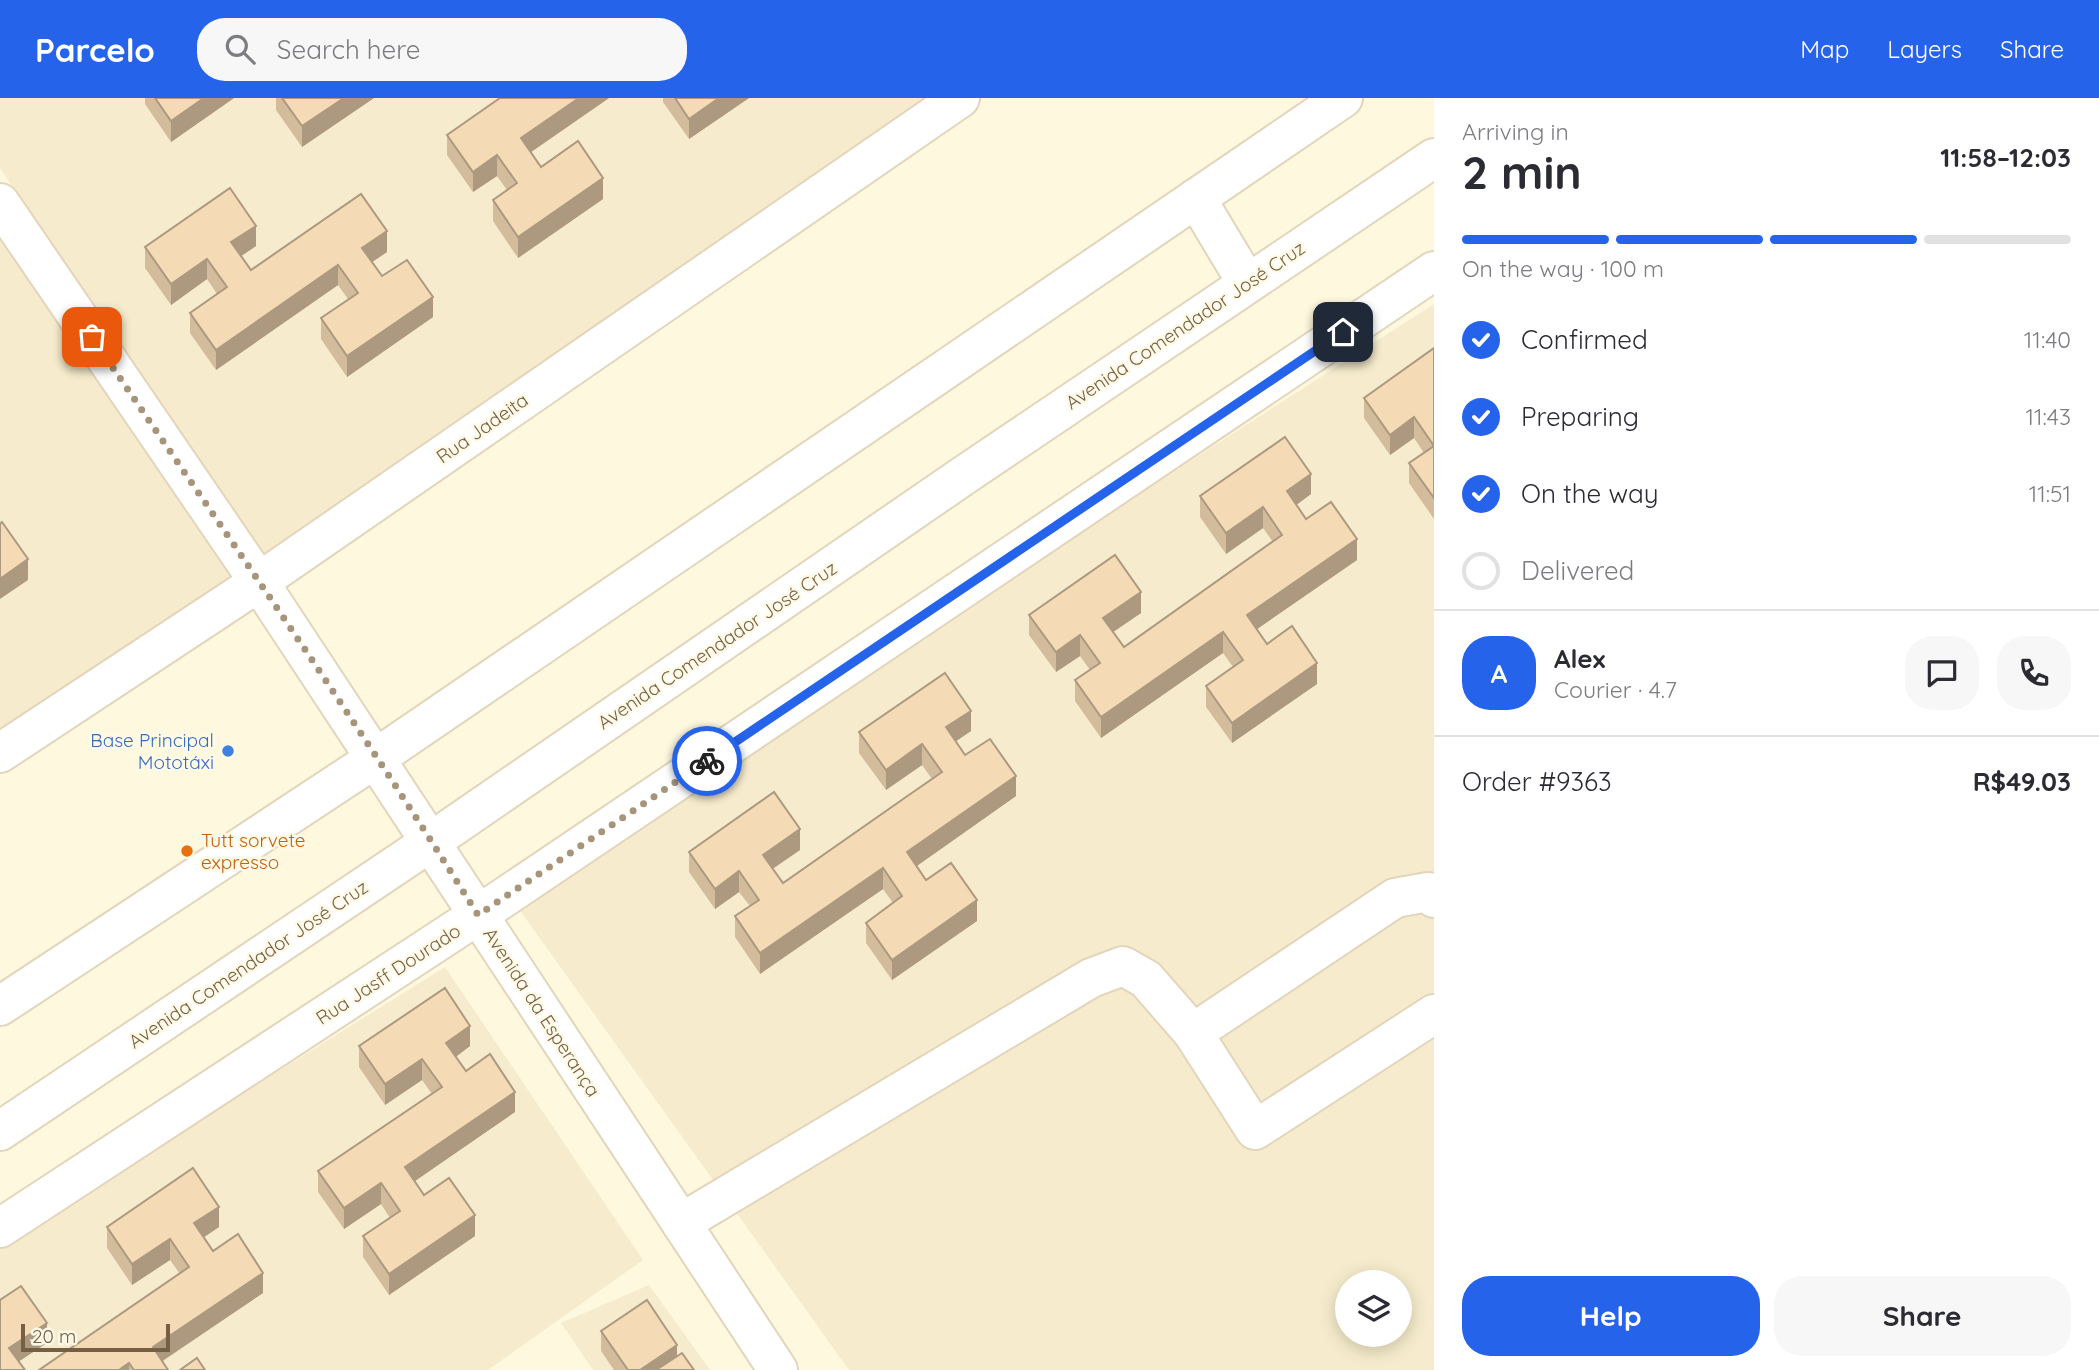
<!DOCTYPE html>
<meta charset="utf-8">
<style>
:root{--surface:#fff;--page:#f7f7f7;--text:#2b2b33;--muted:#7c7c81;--line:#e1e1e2;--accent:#2563eb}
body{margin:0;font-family:Quicksand,sans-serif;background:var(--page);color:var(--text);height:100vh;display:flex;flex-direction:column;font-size:26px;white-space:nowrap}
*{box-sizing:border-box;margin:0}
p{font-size:23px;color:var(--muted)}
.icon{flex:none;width:38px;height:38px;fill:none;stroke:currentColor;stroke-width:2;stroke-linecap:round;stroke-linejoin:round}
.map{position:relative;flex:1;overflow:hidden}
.panel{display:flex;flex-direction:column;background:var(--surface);width:665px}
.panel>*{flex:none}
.buttons{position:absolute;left:1335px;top:1172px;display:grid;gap:14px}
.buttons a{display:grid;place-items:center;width:77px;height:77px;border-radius:50%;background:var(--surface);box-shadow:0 4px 18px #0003;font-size:35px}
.scale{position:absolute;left:21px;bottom:18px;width:149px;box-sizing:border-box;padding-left:7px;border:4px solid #766045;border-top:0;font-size:19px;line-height:24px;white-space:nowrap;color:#766045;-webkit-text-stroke:5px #fffae7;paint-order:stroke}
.pin{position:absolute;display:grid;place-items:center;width:60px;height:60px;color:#fff;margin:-30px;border-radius:14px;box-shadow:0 4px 10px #0006}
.courier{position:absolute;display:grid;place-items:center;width:70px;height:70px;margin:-35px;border:5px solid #2563eb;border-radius:50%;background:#fff;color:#222;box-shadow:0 2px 9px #0007}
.head em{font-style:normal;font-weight:700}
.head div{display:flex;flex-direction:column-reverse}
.head{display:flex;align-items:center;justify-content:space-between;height:119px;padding:0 28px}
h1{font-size:46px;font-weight:700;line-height:52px}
.bar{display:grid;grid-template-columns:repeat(4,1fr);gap:10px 7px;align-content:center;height:84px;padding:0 28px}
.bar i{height:9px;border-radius:5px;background:var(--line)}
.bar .on{background:var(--accent)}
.bar p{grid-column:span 4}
.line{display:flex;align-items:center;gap:18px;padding:0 28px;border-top:2px solid var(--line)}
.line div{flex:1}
.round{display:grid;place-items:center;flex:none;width:74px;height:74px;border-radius:28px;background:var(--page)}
ol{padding:0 28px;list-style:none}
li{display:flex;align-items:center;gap:21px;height:77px}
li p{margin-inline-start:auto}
li .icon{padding:7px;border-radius:50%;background:var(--accent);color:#fff;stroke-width:4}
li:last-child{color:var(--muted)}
li i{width:38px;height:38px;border:4px solid var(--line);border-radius:50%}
.button{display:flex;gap:14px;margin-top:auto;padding:14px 28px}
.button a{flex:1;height:80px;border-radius:28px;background:var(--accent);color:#fff;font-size:28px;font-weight:700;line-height:80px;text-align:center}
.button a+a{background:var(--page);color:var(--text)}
header{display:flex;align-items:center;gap:42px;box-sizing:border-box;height:98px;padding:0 35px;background:var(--accent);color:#fff}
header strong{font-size:33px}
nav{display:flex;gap:38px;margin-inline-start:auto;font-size:24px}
.search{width:490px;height:63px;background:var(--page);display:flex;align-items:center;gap:18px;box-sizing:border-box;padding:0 24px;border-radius:28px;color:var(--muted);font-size:26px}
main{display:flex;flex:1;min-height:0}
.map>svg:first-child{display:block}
.residential{fill:#f6eccd;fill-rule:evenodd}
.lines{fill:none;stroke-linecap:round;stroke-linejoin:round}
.minor-casing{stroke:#e2d5bb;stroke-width:42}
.minor{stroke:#fff;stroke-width:38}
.wall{fill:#d3bc9c}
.shaded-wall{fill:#ac997f}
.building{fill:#f5dbb5;stroke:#ac997f;stroke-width:2}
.done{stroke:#a6957b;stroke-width:7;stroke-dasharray:0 12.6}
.route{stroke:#2563eb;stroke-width:9}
.shop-dot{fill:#3f7fe0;stroke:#fffae7;stroke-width:2.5}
.food-dot{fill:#e8710a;stroke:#fffae7;stroke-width:2.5}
.labels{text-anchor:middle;stroke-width:5;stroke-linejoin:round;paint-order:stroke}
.street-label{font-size:19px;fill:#766045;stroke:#fffae7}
.shop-label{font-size:19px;fill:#366cbe;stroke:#fffae7;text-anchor:end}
.food-label{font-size:19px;fill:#c56008;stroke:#fffae7;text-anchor:start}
</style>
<header>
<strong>Parcelo</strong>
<div class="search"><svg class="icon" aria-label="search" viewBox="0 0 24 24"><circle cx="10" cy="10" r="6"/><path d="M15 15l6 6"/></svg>Search here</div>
<nav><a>Map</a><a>Layers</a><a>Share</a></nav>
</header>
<main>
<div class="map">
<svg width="1434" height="1272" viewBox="0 0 1434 1272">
<rect width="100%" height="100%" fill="#fef8df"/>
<g class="residential">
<path d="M 0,0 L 970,0 L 260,466 L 0,70 Z"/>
<path d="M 0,110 L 241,479 L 0,637 Z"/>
<path d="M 1434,206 L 1434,1272 L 849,1272 L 511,800 ZM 1348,1185 L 1400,1185 L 1400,1237 L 1348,1237 Z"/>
<path d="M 445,869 L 643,1162 L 488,1272 L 0,1272 L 0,1147 Z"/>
<path d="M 649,1187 L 710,1272 L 593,1272 L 561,1225 Z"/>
</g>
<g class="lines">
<defs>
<g id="minor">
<path d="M 1196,100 L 1247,185"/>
<path d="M 0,105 L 259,484 L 778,1272"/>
<path d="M 0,655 L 259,484 L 960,0"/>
<path d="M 0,908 L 376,660 L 1343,0"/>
<path d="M 1193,935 L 1395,800 L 1428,794 L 1434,800"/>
<path d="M 0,1033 L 432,743 L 963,378 L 1434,60"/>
<path d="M 681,1125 L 1091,880 L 1123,868 L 1146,881 L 1193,935 L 1255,1032 L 1434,916"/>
<path d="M 0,1130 L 478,817 L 1434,173"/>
</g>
</defs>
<use href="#minor" class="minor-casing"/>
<use href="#minor" class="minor"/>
</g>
<g class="wall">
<path d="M 145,0 L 234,0 L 171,44 L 145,6 Z"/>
<path d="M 276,0 L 374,0 L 302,49 L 276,12 Z"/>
<path d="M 609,0 L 531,54 L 541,69 L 603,101 L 518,160 L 493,123 L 493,102 L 507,92 L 497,78 L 473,94 L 447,57 L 447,37 Z"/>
<path d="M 663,0 L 749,0 L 689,41 L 663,4 Z"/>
<path d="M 256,148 L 241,158 L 251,172 L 387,154 L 372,164 L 382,178 L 433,219 L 347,279 L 321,241 L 321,220 L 348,201 L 338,187 L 216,272 L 190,235 L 190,215 L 217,196 L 207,181 L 171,207 L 145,170 L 145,149 Z"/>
<path d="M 1434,250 L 1434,421 L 1409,385 L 1409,365 L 1424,355 L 1414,340 L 1390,357 L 1364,320 L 1364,300 Z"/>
<path d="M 1311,396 L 1296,407 L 1306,421 L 1357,462 L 1257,531 L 1267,546 L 1317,586 L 1232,645 L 1206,609 L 1206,588 L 1233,569 L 1223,555 L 1101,640 L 1075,603 L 1075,582 L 1090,572 L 1080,558 L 1056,574 L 1029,537 L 1029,517 L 1141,515 L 1113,534 L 1124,549 L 1273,444 L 1263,430 L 1226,456 L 1200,419 L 1200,398 Z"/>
<path d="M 971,633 L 956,643 L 965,657 L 1016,698 L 916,768 L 926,782 L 977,823 L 892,882 L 866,845 L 866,825 L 893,805 L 883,791 L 760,876 L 735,839 L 735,818 L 750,808 L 739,794 L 715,811 L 689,774 L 689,754 L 800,752 L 773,771 L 783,785 L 932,681 L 922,667 L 886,692 L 859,655 L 859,634 Z"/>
<path d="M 359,948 L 470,948 L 456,959 L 466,973 L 515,1014 L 414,1083 L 424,1097 L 475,1138 L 389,1197 L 363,1159 L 363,1138 L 390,1120 L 381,1106 L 344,1131 L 318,1094 L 318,1073 L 432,996 L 422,982 L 385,1007 L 359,969 Z"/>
<path d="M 107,1129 L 219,1129 L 204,1139 L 213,1153 L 263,1195 L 163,1263 L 168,1272 L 39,1272 L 180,1176 L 170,1162 L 132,1187 L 107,1150 Z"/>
<path d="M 601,1233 L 677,1258 L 694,1272 L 614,1272 L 601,1253 Z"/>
</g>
<g class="shaded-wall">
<path d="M 204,0 L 234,0 L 171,44 L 171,23 Z"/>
<path d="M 344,0 L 374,0 L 302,49 L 302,28 Z"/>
<path d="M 579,0 L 609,0 L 521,61 L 521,40 Z"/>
<path d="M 719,0 L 749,0 L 689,41 L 689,21 Z"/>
<path d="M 497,57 L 497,78 L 473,94 L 473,74 Z"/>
<path d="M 603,80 L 603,101 L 518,160 L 518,139 Z"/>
<path d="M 256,128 L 256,148 L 231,165 L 231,144 Z"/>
<path d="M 387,133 L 387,154 L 362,171 L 362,150 Z"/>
<path d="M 207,161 L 207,181 L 171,207 L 171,186 Z"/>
<path d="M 338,167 L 338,187 L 216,272 L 216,252 Z"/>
<path d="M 433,199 L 433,219 L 347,279 L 347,258 Z"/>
<path d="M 1414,319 L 1414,340 L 1390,357 L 1390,337 Z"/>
<path d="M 1311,376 L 1311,396 L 1287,414 L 1287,393 Z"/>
<path d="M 1263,409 L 1263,430 L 1226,456 L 1226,435 Z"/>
<path d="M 1357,441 L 1357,462 L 1247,538 L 1247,517 Z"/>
<path d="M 28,461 L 28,482 L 0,501 L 0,481 Z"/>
<path d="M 1141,494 L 1141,515 L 1103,541 L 1103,520 Z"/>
<path d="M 1223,534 L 1223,555 L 1101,640 L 1101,619 Z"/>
<path d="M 1080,537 L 1080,558 L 1056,574 L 1056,554 Z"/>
<path d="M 1317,565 L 1317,586 L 1232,645 L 1232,625 Z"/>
<path d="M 971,613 L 971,633 L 946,650 L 946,629 Z"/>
<path d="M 922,646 L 922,667 L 886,692 L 886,672 Z"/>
<path d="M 1016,678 L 1016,698 L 907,775 L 907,754 Z"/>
<path d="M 800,731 L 800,752 L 763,777 L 763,757 Z"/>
<path d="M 883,770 L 883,791 L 760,876 L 760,855 Z"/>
<path d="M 739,773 L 739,794 L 715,811 L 715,791 Z"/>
<path d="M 977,802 L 977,823 L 892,882 L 892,862 Z"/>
<path d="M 470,928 L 470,948 L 446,966 L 446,945 Z"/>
<path d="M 422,961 L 422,982 L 385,1007 L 385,986 Z"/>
<path d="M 515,994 L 515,1014 L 405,1090 L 405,1069 Z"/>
<path d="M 381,1085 L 381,1106 L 344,1131 L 344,1110 Z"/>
<path d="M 219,1109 L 219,1129 L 194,1146 L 194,1125 Z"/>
<path d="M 475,1117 L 475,1138 L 389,1197 L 389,1176 Z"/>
<path d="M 170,1141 L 170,1162 L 132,1187 L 132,1166 Z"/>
<path d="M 263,1175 L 263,1195 L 153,1269 L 153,1249 Z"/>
<path d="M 47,1225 L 47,1245 L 9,1270 L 9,1250 Z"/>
<path d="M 677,1247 L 677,1267 L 670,1272 L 640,1272 Z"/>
<path d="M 129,1265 L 129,1272 L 119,1272 Z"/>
</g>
<g class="building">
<path d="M 155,0 L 204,0 L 171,23 Z"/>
<path d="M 282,0 L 344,0 L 302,28 Z"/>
<path d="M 500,0 L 579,0 L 521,40 L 541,69 L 578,43 L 603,80 L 518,139 L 493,102 L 517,85 L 497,57 L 473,74 L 447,37 Z"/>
<path d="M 675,0 L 719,0 L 689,21 Z"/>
<path d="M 230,90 L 256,128 L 231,144 L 251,172 L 361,96 L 387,133 L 362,150 L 382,178 L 407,162 L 433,199 L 347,258 L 321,220 L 358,195 L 338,167 L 216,252 L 190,215 L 227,189 L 207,161 L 171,186 L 145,149 Z"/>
<path d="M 1434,250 L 1434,348 L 1414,319 L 1390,337 L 1364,300 Z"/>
<path d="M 1285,339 L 1311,376 L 1287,393 L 1306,421 L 1331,404 L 1357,441 L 1247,517 L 1267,546 L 1292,528 L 1317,565 L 1232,625 L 1206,588 L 1243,562 L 1223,534 L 1101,619 L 1075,582 L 1100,565 L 1080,537 L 1056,554 L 1029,517 L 1115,457 L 1141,494 L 1103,520 L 1124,549 L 1282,437 L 1263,409 L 1226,435 L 1200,398 Z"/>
<path d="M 1434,348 L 1434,400 L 1409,365 Z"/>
<path d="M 2,424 L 28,461 L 0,481 L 0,426 Z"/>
<path d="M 945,575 L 971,613 L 946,629 L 965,657 L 990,641 L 1016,678 L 907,754 L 926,782 L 951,765 L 977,802 L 892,862 L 866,825 L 902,798 L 883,770 L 760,855 L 735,818 L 759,802 L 739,773 L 715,791 L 689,754 L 774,694 L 800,731 L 763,757 L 783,785 L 906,699 L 942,674 L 922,646 L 886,672 L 859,634 Z"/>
<path d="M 445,890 L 470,928 L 446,945 L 466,973 L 490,956 L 515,994 L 405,1069 L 424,1097 L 449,1080 L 475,1117 L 389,1176 L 363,1138 L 400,1113 L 381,1085 L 344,1110 L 318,1073 L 442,989 L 422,961 L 385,986 L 359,948 Z"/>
<path d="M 193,1070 L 219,1109 L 194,1125 L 213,1153 L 238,1136 L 263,1175 L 153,1249 L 168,1272 L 134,1272 L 129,1265 L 119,1272 L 39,1272 L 189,1169 L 170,1141 L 132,1166 L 107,1129 Z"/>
<path d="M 21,1188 L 47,1225 L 9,1250 L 25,1272 L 0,1272 L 0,1202 Z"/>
<path d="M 647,1202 L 677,1247 L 640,1272 L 628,1272 L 601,1233 Z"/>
<path d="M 682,1255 L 694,1272 L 656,1272 Z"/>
<path d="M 197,1260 L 205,1272 L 180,1272 Z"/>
</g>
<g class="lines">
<path class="done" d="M 92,239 C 222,430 355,620 478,817 L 707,663"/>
<path class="route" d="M 707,663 L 1343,234"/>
</g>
<circle class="shop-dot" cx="228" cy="653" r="7"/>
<circle class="food-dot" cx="187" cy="753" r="7"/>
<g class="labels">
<g class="street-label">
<text transform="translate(1185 227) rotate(-34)" y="7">Avenida Comendador José Cruz</text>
<text transform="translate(482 330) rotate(-35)" y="7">Rua Jadeita</text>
<text transform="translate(717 547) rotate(-34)" y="7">Avenida Comendador José Cruz</text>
<text transform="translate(248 866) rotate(-34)" y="7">Avenida Comendador José Cruz</text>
<text transform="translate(388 876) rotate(-33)" y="7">Rua Jasff Dourado</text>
<text transform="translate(542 914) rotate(57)" y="7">Avenida da Esperança</text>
</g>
<g class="shop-label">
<text x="214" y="649">Base Principal<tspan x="214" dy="22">Mototáxi</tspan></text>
</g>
<g class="food-label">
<text x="201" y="749">Tutt sorvete<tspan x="201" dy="22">expresso</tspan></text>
</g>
</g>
</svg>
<div class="buttons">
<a><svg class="icon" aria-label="layers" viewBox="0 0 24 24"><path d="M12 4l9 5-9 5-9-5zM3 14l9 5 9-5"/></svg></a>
</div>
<div class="scale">20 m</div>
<div class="pin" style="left:92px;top:239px;background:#ea580c"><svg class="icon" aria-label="bag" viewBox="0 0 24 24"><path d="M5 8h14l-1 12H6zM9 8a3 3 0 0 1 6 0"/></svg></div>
<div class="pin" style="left:1343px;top:234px;background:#1f2937"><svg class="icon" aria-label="home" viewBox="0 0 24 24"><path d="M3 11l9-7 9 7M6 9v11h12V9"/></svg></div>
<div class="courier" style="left:707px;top:663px"><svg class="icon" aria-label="bike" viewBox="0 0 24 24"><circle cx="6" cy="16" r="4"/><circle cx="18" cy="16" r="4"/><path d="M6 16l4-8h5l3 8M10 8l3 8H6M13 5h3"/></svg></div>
</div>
<section class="panel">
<div class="head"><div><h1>2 min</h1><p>Arriving in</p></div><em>11:58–12:03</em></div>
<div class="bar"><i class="on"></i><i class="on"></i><i class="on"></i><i></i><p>On the way · 100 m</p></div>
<ol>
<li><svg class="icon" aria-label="check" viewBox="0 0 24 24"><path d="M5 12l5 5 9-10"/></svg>Confirmed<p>11:40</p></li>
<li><svg class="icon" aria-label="check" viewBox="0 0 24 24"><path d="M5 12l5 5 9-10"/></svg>Preparing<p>11:43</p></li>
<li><svg class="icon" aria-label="check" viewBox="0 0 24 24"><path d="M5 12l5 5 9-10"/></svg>On the way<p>11:51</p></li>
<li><i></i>Delivered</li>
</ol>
<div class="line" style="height:126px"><b class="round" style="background:var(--accent);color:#fff">A</b><div><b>Alex</b><p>Courier · 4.7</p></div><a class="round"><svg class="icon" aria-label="chat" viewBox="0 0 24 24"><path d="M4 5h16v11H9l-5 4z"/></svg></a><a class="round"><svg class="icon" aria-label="phone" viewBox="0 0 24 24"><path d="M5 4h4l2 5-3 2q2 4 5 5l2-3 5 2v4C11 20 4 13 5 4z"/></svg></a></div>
<div class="line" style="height:91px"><div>Order #9363</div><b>R$49.03</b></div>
<div class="button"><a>Help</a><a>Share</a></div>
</section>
</main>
